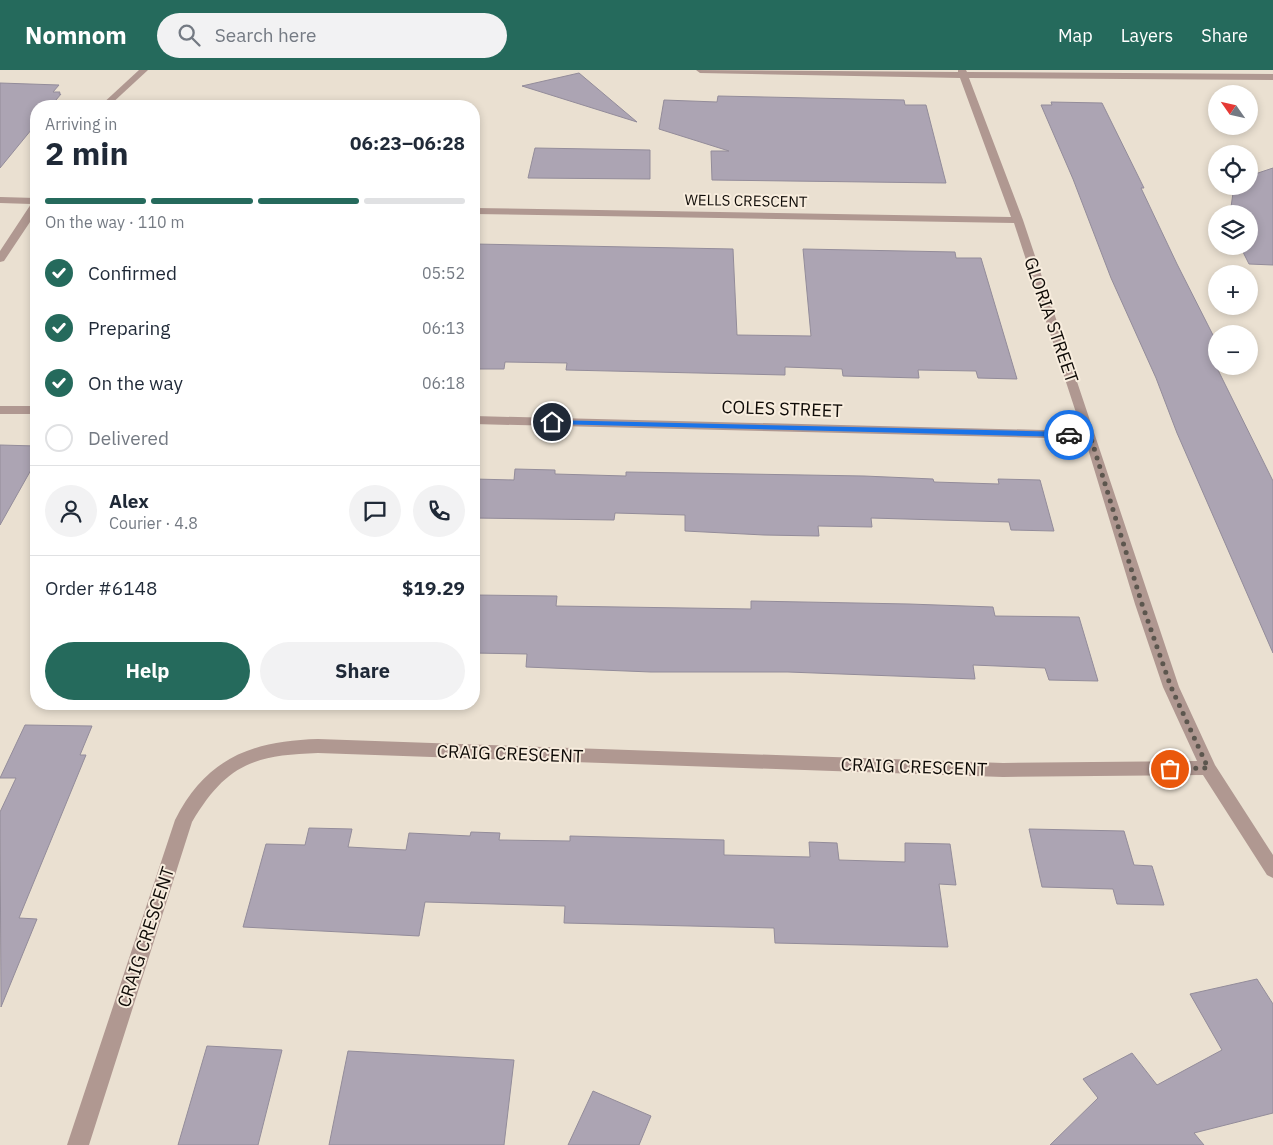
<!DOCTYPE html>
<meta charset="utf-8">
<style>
:root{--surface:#fff;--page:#f2f2f3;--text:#1f2937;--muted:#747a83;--line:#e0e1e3;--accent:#256a5c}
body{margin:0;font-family:"IBM Plex Sans",sans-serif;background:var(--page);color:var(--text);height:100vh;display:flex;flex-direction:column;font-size:19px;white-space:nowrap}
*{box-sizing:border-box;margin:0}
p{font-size:16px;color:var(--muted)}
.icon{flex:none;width:28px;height:28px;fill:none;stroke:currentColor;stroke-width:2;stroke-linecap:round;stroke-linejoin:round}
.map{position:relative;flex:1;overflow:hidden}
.side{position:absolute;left:30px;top:30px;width:450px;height:610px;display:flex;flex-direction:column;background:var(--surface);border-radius:20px;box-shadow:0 2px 8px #0003}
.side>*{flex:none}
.needle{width:32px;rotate:304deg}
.buttons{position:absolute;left:1208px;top:15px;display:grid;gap:10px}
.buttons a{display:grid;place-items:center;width:50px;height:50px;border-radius:50%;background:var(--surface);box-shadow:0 2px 8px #0003;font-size:25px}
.pin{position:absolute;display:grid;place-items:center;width:42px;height:42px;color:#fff;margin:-21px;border:2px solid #fff;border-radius:50%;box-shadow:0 1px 5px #0007}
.courier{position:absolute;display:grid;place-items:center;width:50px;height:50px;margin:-25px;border:4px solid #1a73e8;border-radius:50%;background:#fff;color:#222;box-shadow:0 1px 6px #0007}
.overview em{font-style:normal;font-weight:700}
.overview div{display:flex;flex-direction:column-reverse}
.overview{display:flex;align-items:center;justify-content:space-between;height:85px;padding:0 15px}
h1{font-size:32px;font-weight:700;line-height:38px}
.bar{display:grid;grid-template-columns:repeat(4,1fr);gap:8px 5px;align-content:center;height:60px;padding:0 15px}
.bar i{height:6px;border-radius:4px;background:var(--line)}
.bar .selected{background:var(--accent)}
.bar p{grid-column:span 4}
.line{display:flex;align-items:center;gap:12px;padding:0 15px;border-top:1px solid var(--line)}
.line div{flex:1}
.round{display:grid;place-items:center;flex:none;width:52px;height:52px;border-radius:26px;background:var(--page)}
ol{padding:0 15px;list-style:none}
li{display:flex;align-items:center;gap:15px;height:55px}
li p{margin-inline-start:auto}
li .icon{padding:5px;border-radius:50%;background:var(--accent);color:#fff;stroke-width:4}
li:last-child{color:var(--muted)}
li i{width:28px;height:28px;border:2px solid var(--line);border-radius:50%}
.action{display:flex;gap:10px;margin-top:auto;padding:10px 15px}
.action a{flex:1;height:58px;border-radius:30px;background:var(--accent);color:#fff;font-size:20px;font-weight:700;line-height:58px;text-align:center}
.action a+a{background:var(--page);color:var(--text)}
header{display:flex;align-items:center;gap:30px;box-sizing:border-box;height:70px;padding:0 25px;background:var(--accent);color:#fff}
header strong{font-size:24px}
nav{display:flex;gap:28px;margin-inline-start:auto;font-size:18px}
.search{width:350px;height:45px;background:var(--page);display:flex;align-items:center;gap:12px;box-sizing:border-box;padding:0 18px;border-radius:28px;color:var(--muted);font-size:19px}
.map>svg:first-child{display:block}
.building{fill:#aca4b3;stroke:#938c9a}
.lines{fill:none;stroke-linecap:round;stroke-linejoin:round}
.minor{fill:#b09891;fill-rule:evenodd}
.route{fill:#1a73e8}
.done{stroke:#5c564e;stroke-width:5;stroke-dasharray:0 9}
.labels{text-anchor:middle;stroke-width:4;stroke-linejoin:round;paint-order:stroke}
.far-street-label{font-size:15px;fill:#0f0b07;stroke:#f8edde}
.street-label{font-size:18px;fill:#0f0b07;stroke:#f8edde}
</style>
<header>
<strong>Nomnom</strong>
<div class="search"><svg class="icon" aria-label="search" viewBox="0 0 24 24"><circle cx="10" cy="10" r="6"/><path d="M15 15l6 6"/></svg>Search here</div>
<nav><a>Map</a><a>Layers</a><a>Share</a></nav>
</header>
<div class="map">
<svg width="1273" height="1075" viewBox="0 0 1273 1075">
<rect width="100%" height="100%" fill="#eae0d1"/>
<g class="building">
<path d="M 579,3 L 637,52 L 522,16 Z"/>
<path d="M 0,13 L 59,15 L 53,22 L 60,22 L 59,24 L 61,24 L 51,36 L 36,36 L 36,54 L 0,98 Z"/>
<path d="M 718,26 L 904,30 L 905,35 L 926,35 L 946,113 L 712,110 L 711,81 L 729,81 L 659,59 L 664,30 L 717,32 Z"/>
<path d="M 1051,32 L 1102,33 L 1144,118 L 1141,118 L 1177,194 L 1216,271 L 1216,296 L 1273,411 L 1273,583 L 1177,363 L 1156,308 L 1111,208 L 1073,109 L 1041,35 L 1052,35 Z"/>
<path d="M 535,78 L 650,80 L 650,109 L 528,108 Z"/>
<path d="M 1273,98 L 1273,195 L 1249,194 L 1240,176 L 1249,176 L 1249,144 L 1230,144 L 1234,116 L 1249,116 L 1249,106 Z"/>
<path d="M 474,174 L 733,179 L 737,265 L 811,266 L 803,179 L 955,182 L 956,188 L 981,188 L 1017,309 L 978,308 L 976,301 L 918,300 L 919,308 L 843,306 L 842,299 L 785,297 L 785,305 L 566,300 L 567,293 L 505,292 L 504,299 L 474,299 Z"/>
<path d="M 0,375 L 36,376 L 36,391 L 0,455 Z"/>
<path d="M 515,399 L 555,400 L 555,404 L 626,406 L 626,402 L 864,406 L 933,409 L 934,412 L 999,414 L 998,409 L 1040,410 L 1054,461 L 1011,460 L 1009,452 L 871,448 L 872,457 L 818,456 L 819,466 L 764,465 L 685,461 L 685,445 L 615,443 L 614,450 L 474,448 L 474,409 L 514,410 Z"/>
<path d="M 474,525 L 557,526 L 556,536 L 751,539 L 751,531 L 909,534 L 993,537 L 995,546 L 1079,547 L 1098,611 L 1049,610 L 1045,598 L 973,595 L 975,609 L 788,602 L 651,602 L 526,597 L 527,584 L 474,583 Z"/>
<path d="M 25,655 L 92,656 L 80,685 L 86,685 L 19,848 L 37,849 L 1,937 L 0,742 L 16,708 L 0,708 Z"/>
<path d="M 309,758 L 352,759 L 348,777 L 406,780 L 409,763 L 470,766 L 471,762 L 500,763 L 499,770 L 570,771 L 570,766 L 724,770 L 724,785 L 810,787 L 809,772 L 837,773 L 839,790 L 905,792 L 905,773 L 950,774 L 956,815 L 939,814 L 948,877 L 775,873 L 774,858 L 564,853 L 565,836 L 425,832 L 419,866 L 243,857 L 266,774 L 305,775 Z"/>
<path d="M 1029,759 L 1124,761 L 1134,795 L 1152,796 L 1164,835 L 1117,834 L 1113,819 L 1042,817 Z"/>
<path d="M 1257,909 L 1273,934 L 1273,1043 L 1194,1063 L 1204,1075 L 1050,1075 L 1098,1028 L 1083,1009 L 1132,983 L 1157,1015 L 1222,980 L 1190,924 Z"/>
<path d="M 207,976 L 282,980 L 258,1075 L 178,1075 Z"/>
<path d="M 348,981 L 514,990 L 504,1075 L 329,1075 Z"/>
<path d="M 593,1021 L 651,1046 L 639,1075 L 568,1075 Z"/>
</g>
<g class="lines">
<g class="minor">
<path d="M 139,0 L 148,0 L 109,36 L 100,36 Z"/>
<path d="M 696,0 L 958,2 L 958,0 L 966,0 L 967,2 L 1273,4 L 1273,10 L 969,8 L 1023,150 L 1179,617 L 1215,695 L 1273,785 L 1273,808 L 1267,805 L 1203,705 L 1003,707 L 318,683 C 253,685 226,695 192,752 L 89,1075 L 67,1075 L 175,750 C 206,688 252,671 318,669 L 1003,693 L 1197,691 L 1163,617 L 1135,534 L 1085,369 L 474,354 L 474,346 L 1082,361 L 1014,153 L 474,144 L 474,138 L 1011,147 L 960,8 L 700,3 Z"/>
<path d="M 0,127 L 36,128 L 36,143 L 4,191 L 0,192 L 0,181 L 31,134 L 0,133 Z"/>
<rect x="0" y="336" width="36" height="8"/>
</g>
</g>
<path class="route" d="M 550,350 L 1069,362 L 1073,365 L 1069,367 L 552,354 Z"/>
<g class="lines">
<path class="done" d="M 1069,365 L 1090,365 L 1142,534 L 1171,617 L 1208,698 L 1170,699"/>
</g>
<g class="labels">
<g class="far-street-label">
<text transform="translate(746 131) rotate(1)" y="5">WELLS CRESCENT</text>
</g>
<g class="street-label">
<text transform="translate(1051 250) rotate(71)" y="6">GLORIA STREET</text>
<text transform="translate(782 339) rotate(2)" y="6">COLES STREET</text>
<text transform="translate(510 684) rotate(2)" y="6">CRAIG CRESCENT</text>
<text transform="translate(914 697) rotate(2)" y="6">CRAIG CRESCENT</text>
<text transform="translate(146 867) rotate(-72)" y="6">CRAIG CRESCENT</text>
</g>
</g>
</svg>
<div class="buttons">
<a><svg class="needle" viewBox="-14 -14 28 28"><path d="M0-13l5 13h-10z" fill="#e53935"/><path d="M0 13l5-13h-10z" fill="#747a83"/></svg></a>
<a><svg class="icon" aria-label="locate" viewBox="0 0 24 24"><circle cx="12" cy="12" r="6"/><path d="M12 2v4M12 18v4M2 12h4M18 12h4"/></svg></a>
<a><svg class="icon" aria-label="layers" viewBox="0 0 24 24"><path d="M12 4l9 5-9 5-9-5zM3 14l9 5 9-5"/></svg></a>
<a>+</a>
<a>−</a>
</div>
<div class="pin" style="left:1170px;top:699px;background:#ea580c"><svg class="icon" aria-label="bag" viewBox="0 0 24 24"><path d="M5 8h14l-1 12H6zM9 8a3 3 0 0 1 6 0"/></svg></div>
<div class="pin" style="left:552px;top:352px;background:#1f2937"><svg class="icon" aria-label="home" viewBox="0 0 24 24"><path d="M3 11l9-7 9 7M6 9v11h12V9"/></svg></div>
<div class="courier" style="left:1069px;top:365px"><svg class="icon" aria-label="car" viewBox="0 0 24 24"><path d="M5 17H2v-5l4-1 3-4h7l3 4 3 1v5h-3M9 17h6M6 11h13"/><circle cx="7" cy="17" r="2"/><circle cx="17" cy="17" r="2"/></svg></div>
<section class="side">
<div class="overview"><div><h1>2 min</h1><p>Arriving in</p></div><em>06:23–06:28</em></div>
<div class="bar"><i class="selected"></i><i class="selected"></i><i class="selected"></i><i></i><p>On the way · 110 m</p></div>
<ol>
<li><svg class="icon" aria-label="check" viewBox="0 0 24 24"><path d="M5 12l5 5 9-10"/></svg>Confirmed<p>05:52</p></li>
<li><svg class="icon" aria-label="check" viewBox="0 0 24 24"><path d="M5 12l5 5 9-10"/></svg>Preparing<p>06:13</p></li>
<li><svg class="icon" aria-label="check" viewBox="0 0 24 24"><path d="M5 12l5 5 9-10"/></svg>On the way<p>06:18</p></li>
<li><i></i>Delivered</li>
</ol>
<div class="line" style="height:90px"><a class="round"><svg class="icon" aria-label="person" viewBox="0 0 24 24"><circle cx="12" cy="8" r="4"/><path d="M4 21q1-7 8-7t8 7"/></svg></a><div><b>Alex</b><p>Courier · 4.8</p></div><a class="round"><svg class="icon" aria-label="chat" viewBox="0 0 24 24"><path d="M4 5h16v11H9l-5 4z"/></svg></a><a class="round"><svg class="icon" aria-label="phone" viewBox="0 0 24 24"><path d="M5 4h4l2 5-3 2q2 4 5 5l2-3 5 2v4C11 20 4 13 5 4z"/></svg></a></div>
<div class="line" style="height:65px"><div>Order #6148</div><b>$19.29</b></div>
<div class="action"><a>Help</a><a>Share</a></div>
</section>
</div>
